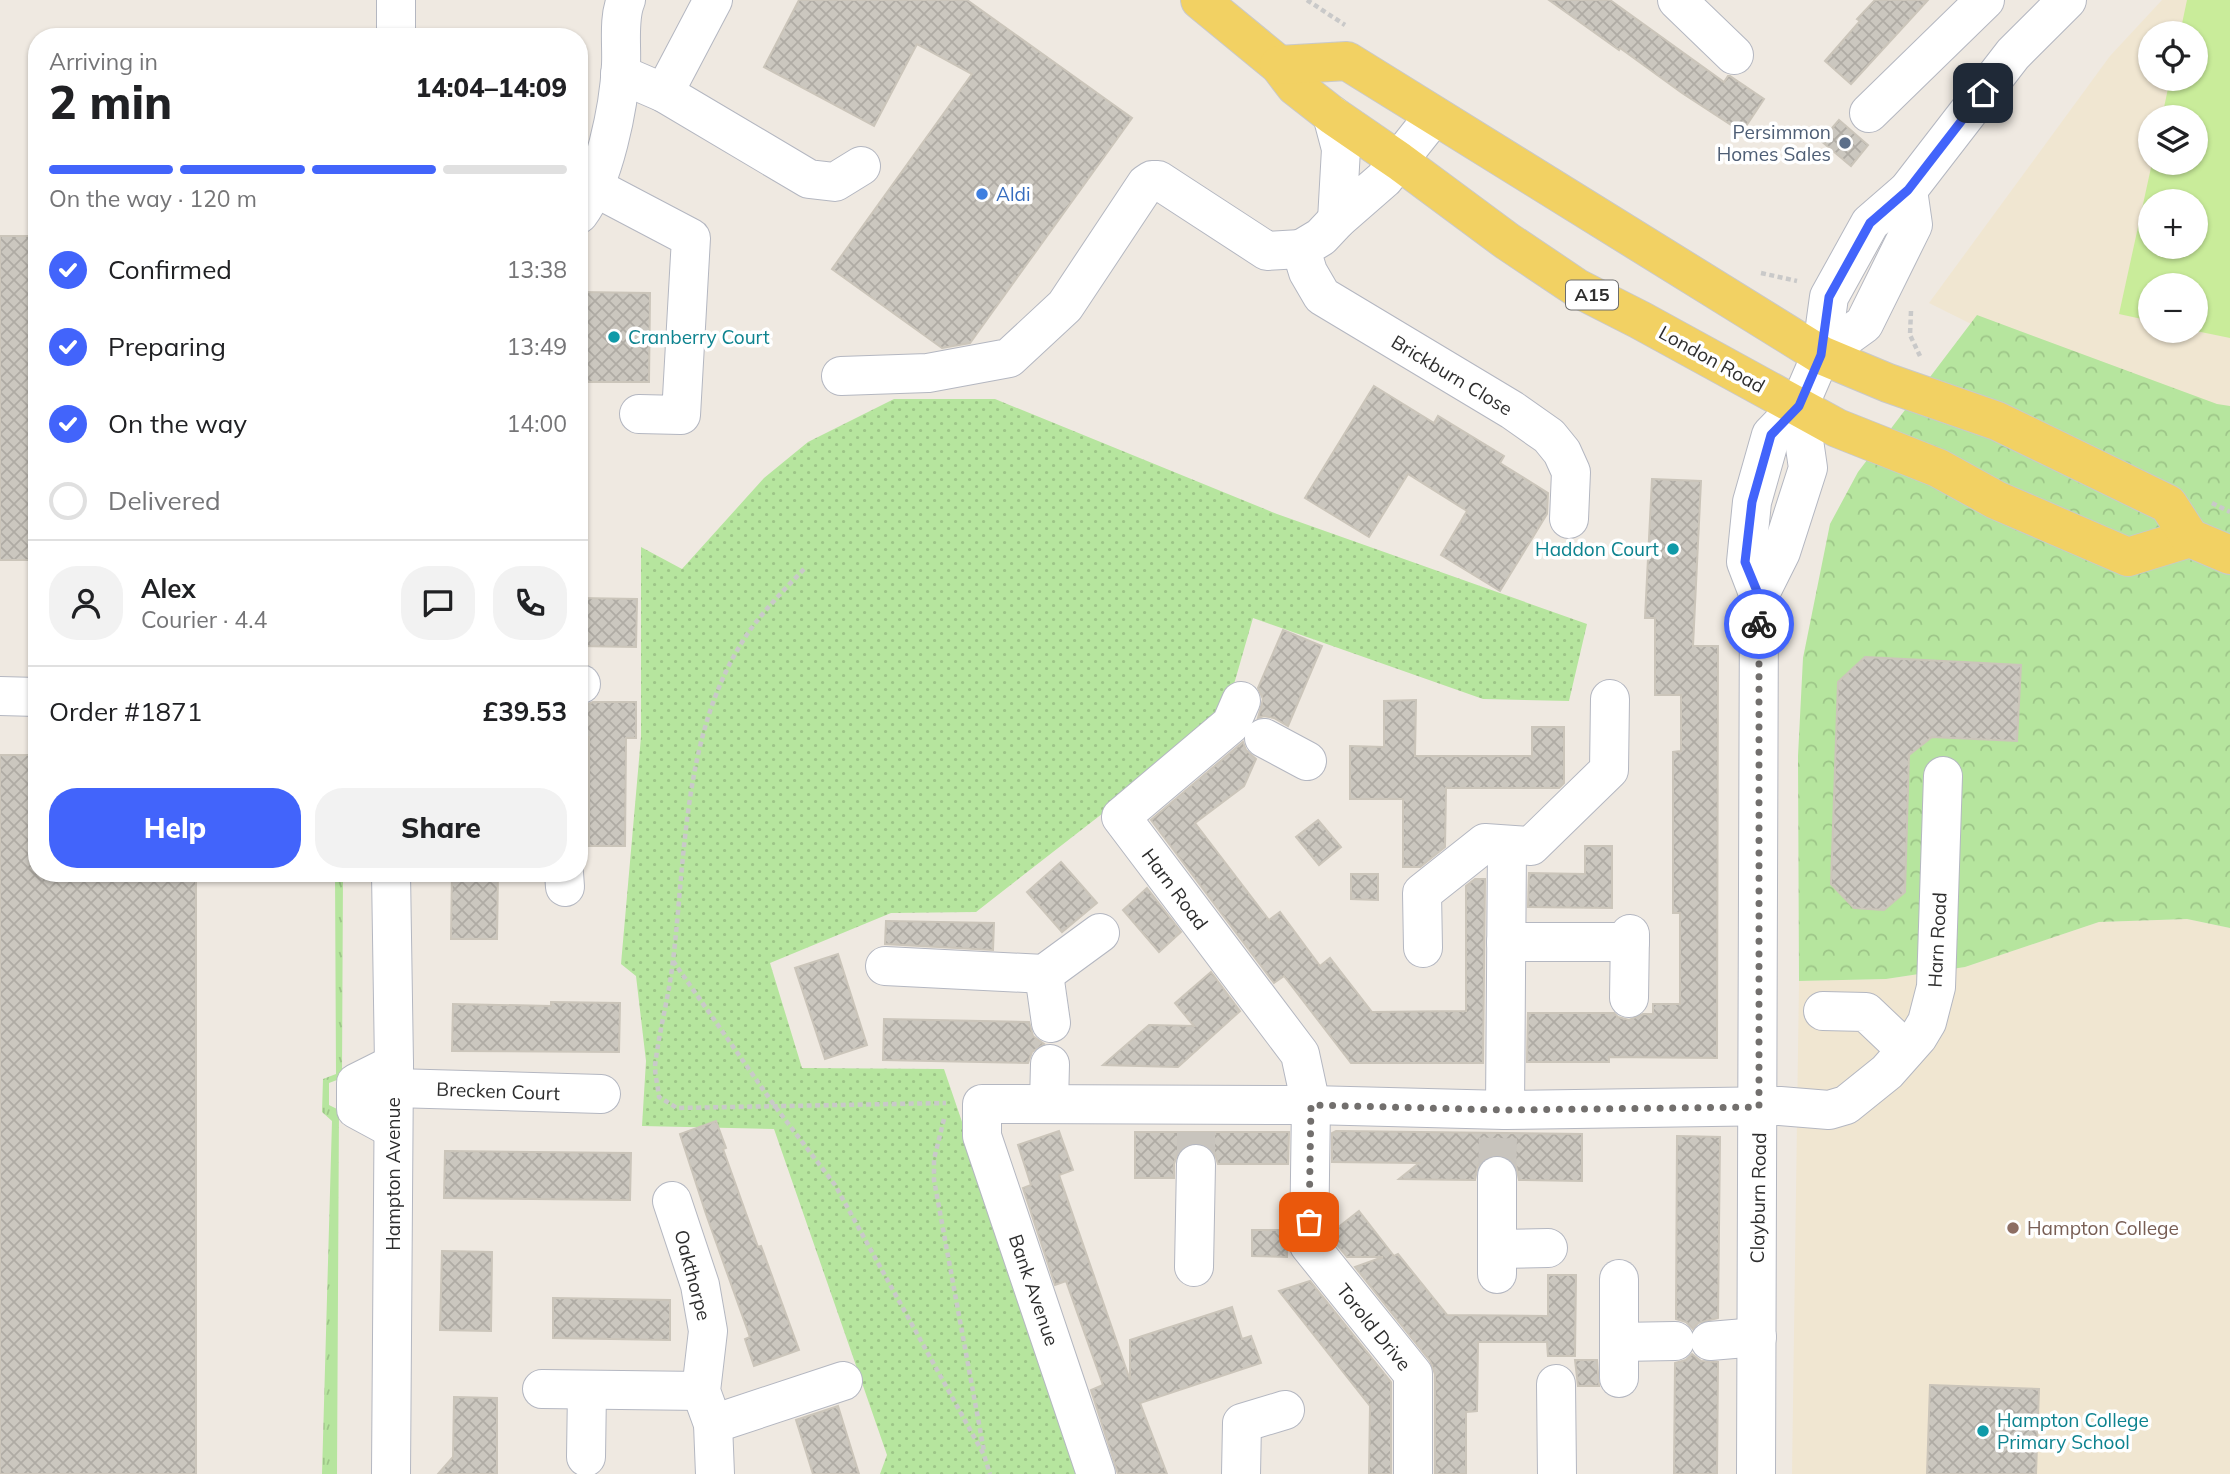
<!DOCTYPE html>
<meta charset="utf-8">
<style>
:root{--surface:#fff;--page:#f2f2f2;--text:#202124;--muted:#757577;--line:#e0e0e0;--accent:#4264fb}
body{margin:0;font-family:Mulish,sans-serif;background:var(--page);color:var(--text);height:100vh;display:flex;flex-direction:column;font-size:26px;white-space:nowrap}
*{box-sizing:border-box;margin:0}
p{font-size:23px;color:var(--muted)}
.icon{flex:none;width:38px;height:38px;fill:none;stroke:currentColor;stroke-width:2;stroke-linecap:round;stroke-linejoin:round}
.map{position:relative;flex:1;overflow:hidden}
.sheet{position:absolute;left:28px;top:28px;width:560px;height:854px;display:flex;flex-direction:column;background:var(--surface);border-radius:28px;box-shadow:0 2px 5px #0004}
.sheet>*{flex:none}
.buttons{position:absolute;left:2138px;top:21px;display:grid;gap:14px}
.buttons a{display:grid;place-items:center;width:70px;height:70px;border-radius:50%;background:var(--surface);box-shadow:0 2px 5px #0004;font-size:35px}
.pin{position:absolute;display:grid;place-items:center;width:60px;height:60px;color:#fff;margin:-30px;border-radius:14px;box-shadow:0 4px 10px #0006}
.courier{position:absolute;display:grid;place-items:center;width:70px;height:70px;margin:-35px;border:5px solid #4264fb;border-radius:50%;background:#fff;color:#222;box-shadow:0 2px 9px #0007}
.head em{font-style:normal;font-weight:800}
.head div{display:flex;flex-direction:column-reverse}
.head{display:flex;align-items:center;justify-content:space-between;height:119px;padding:0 21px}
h1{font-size:46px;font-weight:800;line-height:52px}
.bar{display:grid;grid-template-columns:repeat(4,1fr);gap:10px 7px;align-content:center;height:84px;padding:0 21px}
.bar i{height:9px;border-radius:5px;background:var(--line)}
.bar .on{background:var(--accent)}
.bar p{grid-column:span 4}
.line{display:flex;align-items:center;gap:18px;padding:0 21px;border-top:2px solid var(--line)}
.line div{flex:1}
.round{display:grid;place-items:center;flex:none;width:74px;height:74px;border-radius:28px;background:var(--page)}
ol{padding:0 21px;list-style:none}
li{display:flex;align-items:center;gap:21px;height:77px}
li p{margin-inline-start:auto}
li .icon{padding:7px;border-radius:50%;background:var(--accent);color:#fff;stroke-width:4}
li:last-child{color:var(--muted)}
li i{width:38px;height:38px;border:4px solid var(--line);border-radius:50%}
.primary-button{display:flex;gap:14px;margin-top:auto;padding:14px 21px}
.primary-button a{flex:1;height:80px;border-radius:28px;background:var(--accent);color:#fff;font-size:28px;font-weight:800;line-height:80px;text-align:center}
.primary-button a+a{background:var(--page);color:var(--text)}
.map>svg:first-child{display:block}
.education{fill:#f0e6d1;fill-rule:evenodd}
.grass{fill:url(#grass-tufts)}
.forest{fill:url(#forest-crowns)}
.park{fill:url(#park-dots)}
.pitch{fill:#c9ec9a;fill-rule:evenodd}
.building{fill:url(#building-cross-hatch);stroke:#cbc5ba;stroke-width:2}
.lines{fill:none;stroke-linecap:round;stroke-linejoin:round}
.minor-tunnel{stroke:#c8c4bd;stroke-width:38;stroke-dasharray:38 19;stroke-linecap:butt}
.minor-casing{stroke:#b4b7c1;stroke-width:40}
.major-casing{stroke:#c9c9c9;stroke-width:40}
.path{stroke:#c9c9c9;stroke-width:4.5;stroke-dasharray:5 3.5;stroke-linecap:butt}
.minor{stroke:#fff;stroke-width:38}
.major{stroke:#f2d163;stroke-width:38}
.done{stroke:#726f6d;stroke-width:7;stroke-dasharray:0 12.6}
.route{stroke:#4264fb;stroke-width:9}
.service-dot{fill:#5c6f8a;stroke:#fff;stroke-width:2.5}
.shop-dot{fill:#3f7fe0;stroke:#fff;stroke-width:2.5}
.culture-dot{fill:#0f9aa8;stroke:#fff;stroke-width:2.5}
.education-dot{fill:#8d6e63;stroke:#fff;stroke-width:2.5}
.labels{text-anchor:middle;stroke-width:7;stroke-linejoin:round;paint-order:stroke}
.shield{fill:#fff;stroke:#6d6d6d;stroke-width:2}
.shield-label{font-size:18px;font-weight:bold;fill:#2e2e2e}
.service-label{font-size:19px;fill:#4e5e75;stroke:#fff;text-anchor:end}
.shop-label{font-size:19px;fill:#366cbe;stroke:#fff;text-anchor:start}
.culture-label{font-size:19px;fill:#0d838f;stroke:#fff;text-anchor:start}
.street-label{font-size:19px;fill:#2e2e2e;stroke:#fff}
.education-label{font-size:19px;fill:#785e54;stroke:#fff;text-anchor:start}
</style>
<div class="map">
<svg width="2230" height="1474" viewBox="0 0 2230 1474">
<defs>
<pattern id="grass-tufts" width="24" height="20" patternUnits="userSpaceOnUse" patternTransform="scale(1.75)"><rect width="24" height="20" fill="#b6e59e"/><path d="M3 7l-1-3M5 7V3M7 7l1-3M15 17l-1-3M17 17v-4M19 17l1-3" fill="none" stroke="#9dc588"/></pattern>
<pattern id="forest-crowns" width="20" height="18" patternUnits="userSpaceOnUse" patternTransform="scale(1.75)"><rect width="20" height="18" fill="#b6e59e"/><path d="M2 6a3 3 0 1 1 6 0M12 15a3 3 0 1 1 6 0" fill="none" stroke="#9dc588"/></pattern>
<pattern id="park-dots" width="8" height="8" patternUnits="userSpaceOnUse" patternTransform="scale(1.75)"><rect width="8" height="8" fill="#b6e59e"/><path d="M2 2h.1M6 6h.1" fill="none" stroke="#9dc588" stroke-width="1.8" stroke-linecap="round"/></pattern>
<pattern id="building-cross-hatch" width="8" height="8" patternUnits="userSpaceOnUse" patternTransform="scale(1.75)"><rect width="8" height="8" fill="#cbc7bf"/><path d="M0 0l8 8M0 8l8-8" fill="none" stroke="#afaba4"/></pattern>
</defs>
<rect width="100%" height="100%" fill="#efe9e1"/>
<g class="education">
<path d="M 2162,0 L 2230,0 L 2230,453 L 1929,303 L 2110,56 ZM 2151,33 L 2196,33 L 2196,79 L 2151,79 ZM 2151,117 L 2196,117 L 2196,163 L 2151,163 ZM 2151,201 L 2196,201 L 2196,247 L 2151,247 ZM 2151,285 L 2196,285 L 2196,331 L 2151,331 Z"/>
<path d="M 2187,919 L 2230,928 L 2230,1474 L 1792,1474 L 1799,981 L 1886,979 L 1965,967 L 2099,922 Z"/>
</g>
<path class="grass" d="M 335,873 L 343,873 L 342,1078 L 329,1083 L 329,1105 L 339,1110 L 337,1474 L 322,1474 L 332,1121 L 322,1112 L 323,1079 L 336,1074 Z"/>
<path class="forest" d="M 1977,315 L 2217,404 L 2230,406 L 2230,928 L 2187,919 L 2099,922 L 1965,967 L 1886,979 L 1799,981 L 1798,756 L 1803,658 L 1830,524 L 1858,472 Z"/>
<path class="park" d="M 894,399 L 995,399 L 1277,514 L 1587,624 L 1569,701 L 1483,699 L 1253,618 L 1224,719 L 976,912 L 891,913 L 770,963 L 802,1068 L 944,1069 L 1082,1474 L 880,1474 L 887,1455 L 774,1129 L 642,1126 L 646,1061 L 636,976 L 621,964 L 641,737 L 641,547 L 682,569 L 764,478 L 808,442 Z"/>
<path class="pitch" d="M 2187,0 L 2230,0 L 2230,338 L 2196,331 L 2196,285 L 2151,285 L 2151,321 L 2119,314 L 2152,163 L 2196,163 L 2196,117 L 2162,117 L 2170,79 L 2196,79 L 2196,33 L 2180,33 ZM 2151,201 L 2196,201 L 2196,247 L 2151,247 Z"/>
<g class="building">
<path d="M 799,0 L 967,0 L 1132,118 L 970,343 L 942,348 L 832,269 L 972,74 L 917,44 L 874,126 L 764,67 Z"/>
<path d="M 1549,0 L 1610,0 L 1724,82 L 1728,76 L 1730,76 L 1764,99 L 1742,132 L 1682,93 L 1620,48 L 1619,50 Z"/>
<path d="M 1875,0 L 1928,0 L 1851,84 L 1825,61 L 1860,21 L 1857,19 Z"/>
<path d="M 1839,120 L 1868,145 L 1851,166 L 1821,141 Z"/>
<rect x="0" y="236" width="37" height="324"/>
<path d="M 579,292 L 650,293 L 649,382 L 579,382 Z"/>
<path d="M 1374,386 L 1434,423 L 1438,416 L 1504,456 L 1500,463 L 1548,493 L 1547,514 L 1500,591 L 1441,555 L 1467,511 L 1408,474 L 1369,537 L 1305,498 Z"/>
<path d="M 1652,479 L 1701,481 L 1693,646 L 1718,646 L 1717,1058 L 1609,1057 L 1609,1062 L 1527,1062 L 1528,1013 L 1614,1013 L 1618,1017 L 1629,1020 L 1643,1014 L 1653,1014 L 1653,1004 L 1680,1004 L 1680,913 L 1673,913 L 1673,752 L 1681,751 L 1681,695 L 1655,695 L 1655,618 L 1645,618 Z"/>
<path d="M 579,598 L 637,599 L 636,647 L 579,646 Z"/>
<path d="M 1283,630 L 1322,646 L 1288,726 L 1274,718 L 1264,716 L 1258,718 L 1263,699 L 1258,688 Z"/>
<path d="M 1865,657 L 2021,665 L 2017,741 L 1932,737 L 1909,755 L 1905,892 L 1884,910 L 1854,908 L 1831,884 L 1838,682 Z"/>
<path d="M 1416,700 L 1415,756 L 1532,756 L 1532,727 L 1564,727 L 1564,783 L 1559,788 L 1446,788 L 1445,847 L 1420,867 L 1403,867 L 1403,799 L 1350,799 L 1350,746 L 1384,747 L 1384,701 Z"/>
<path d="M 593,702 L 636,702 L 636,738 L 626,738 L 625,846 L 589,846 L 589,737 L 586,737 L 586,705 Z"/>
<path d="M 1243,742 L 1246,750 L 1256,759 L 1244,786 L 1195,823 L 1269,920 L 1280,912 L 1320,966 L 1330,958 L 1372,1012 L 1466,1011 L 1466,886 L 1475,879 L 1485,879 L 1483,1063 L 1351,1063 L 1284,976 L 1274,983 L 1151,820 Z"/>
<path d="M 0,755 L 37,755 L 37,873 L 196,873 L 196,1474 L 0,1474 Z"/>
<path d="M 1318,820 L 1341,847 L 1319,865 L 1296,837 Z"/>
<path d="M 1585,846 L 1612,846 L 1612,908 L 1528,907 L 1529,873 L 1585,874 Z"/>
<path d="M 1061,862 L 1097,903 L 1062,932 L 1027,892 Z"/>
<path d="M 452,873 L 498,873 L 497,939 L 451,939 Z"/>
<path d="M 1351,874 L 1378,874 L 1378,900 L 1351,899 Z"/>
<path d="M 1147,888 L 1181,932 L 1159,952 L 1123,910 Z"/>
<path d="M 886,921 L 994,923 L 993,950 L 885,944 Z"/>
<path d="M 838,954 L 867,1045 L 825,1059 L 795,968 Z"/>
<path d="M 1211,972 L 1240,1011 L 1178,1067 L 1103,1065 L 1149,1025 L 1194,1026 L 1175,1003 Z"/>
<path d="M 551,1002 L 620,1003 L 619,1052 L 452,1051 L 453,1004 L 551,1006 Z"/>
<path d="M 884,1019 L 1029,1022 L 1033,1036 L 1044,1044 L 1032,1052 L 1028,1063 L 883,1060 Z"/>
<path d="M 716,1121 L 726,1148 L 723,1149 L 758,1247 L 761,1246 L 799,1350 L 754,1366 L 745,1339 L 750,1337 L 706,1214 L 680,1134 Z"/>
<path d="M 1059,1131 L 1073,1170 L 1059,1175 L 1130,1380 L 1130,1340 L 1232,1307 L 1242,1339 L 1251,1336 L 1261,1363 L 1140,1403 L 1167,1474 L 1118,1474 L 1091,1390 L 1103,1385 L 1066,1281 L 1055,1285 L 1023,1188 L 1031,1185 L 1018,1145 Z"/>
<path d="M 1336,1131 L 1582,1134 L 1582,1181 L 1519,1180 L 1516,1165 L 1507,1157 L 1498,1154 L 1487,1157 L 1478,1165 L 1475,1180 L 1399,1179 L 1419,1163 L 1332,1162 L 1332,1133 Z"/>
<path d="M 1135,1132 L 1289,1132 L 1288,1164 L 1218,1164 L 1215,1154 L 1208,1146 L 1196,1142 L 1185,1145 L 1178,1152 L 1174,1164 L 1174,1178 L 1135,1178 Z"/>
<path d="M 1677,1136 L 1720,1137 L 1718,1318 L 1698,1323 L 1693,1329 L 1686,1322 L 1676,1319 Z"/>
<path d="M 445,1151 L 631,1153 L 630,1200 L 444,1198 Z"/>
<path d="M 1359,1211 L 1394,1256 L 1398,1254 L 1447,1315 L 1548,1316 L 1548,1275 L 1576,1275 L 1575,1356 L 1548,1356 L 1547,1342 L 1478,1342 L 1477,1411 L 1466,1412 L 1466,1474 L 1435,1474 L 1435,1374 L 1430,1361 L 1355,1267 L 1383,1257 L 1347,1257 L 1331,1237 L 1331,1233 Z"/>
<path d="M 1252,1230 L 1287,1230 L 1287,1257 L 1252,1256 Z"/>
<path d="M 442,1251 L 492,1252 L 491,1331 L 440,1330 Z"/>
<path d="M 1310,1281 L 1391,1382 L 1391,1474 L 1369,1474 L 1370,1406 L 1279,1291 Z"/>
<path d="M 553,1298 L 670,1300 L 670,1340 L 553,1338 Z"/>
<path d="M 1692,1354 L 1701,1361 L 1718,1362 L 1717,1474 L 1674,1474 L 1675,1363 L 1686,1360 Z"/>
<path d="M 1575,1360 L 1597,1360 L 1599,1386 L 1578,1386 Z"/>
<path d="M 1930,1385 L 2039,1389 L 2036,1474 L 1927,1474 Z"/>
<path d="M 454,1397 L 497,1398 L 497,1474 L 438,1474 L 453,1457 Z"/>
<path d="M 838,1406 L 859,1474 L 813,1474 L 796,1420 Z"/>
</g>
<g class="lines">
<g class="minor-tunnel">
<path d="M 1196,1164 L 1196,1132"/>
<path d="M 1497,1176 L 1498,1136"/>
</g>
<defs>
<g id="minor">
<path d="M 1677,0 L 1734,55"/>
<path d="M 396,37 L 396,0"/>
<path d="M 620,74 L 664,93 L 809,179 L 835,182 L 861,166"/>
<path d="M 664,93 L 713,0"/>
<path d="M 1869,113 L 1985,0"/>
<path d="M 1332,115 L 1341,149 L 1337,220 L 1384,179 L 1434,116"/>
<path d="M 596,188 L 691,238 L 681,415 L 639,414"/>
<path d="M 579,214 C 604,181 619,107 621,65 C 622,45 618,18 626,0"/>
<path d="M 1337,220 L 1321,237 L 1301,249 L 1308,272 L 1322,296 L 1512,410 L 1549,436 L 1562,452 L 1571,472 L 1569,519"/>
<path d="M 1821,355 L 1864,324 L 1913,225 L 1908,190"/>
<path d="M 841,376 L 928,373 L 1009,358 L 1065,306 L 1146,184 L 1152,180 L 1158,180 L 1267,251 L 1301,249"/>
<path d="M 1759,596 L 1781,552 L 1808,468 L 1799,406"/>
<path d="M 579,684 L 581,684"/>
<path d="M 0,696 L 37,697"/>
<path d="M 1241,701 L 1231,724 L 1121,817 L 1300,1054 L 1311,1105 L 1309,1245 L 1413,1374 L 1413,1474"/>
<path d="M 1264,738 L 1307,761"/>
<path d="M 564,873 L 565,887"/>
<path d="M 1506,942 L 1630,942"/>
<path d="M 1423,948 L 1422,893 L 1485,843 L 1531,846 L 1609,770 L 1610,699"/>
<path d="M 885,966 L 1044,974 L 1100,933"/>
<path d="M 1044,974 L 1051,1023"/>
<path d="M 1629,998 L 1630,934"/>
<path d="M 1823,1011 L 1866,1012 L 1906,1050"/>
<path d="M 394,1088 L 601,1094"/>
<path d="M 1049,1103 L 1050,1064"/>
<path d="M 1505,1110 L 1507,845"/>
<path d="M 393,1129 L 356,1109 L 356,1083 L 394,1064"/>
<path d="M 672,1201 L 700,1285 L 708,1331 L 701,1391 L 713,1424 L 715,1474"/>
<path d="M 1497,1249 L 1548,1248"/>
<path d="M 1194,1267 L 1196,1164"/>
<path d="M 1497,1274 L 1497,1176"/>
<path d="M 1710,1341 L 1757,1337"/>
<path d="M 1619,1342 L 1675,1341"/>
<path d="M 1619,1378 L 1619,1279"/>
<path d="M 1556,1384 L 1557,1474"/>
<path d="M 542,1389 L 701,1391"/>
<path d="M 713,1424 L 843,1381"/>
<path d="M 586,1457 L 587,1390"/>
<path d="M 391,1474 L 394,1064 L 391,873"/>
<path d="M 1096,1474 L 982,1136 L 982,1104 L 1311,1105 L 1505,1110 L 1780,1106 L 1829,1110 L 1846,1105 L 1887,1072 L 1918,1037 L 1927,1022 L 1936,987 L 1943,776"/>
<path d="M 1241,1474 L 1242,1423 L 1285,1410"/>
<path d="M 1756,1474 L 1759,596 L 1746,562 L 1752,502 L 1771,435 L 1799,406 L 1821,355 L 1829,297 L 1870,223 L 1908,190 L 2013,54 L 2067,0"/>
</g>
<g id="major">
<path d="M 1200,0 L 1279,65 L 1295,86 L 1332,115 L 1399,161 L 1507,241 L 1577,288 L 1640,320 L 1837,428 L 1938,468 L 1996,500 L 2128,557 L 2190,538"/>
<path d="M 1279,65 L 1347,61 L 1821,355 L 1888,383 L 1997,421 L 2168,504 L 2190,538 L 2230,555"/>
</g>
</defs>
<use href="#minor" class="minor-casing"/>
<use href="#major" class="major-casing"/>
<g class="path">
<path d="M 1307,0 L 1345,25"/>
<path d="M 1761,273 L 1797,281"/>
<path d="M 1911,311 L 1910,335 L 1920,356"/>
<path d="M 2212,503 L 2230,512"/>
<path d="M 804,569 C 784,590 764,610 748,633 C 683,729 686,851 673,961 C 669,996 659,1031 655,1066 C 655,1076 658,1087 659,1097 L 677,1108 L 946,1103"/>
<path d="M 673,961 L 774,1105 L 835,1185 L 984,1455 L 990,1474"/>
<path d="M 944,1119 L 934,1159 L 934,1180 L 984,1451"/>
</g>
<use href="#minor" class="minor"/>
<use href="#major" class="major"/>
</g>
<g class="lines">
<path class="done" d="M 1309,1222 L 1311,1105 L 1505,1110 L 1759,1107 L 1759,624"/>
<path class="route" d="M 1759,624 L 1759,596 L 1745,562 L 1752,502 L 1771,435 L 1799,406 L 1821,355 L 1829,297 L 1870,223 L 1908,190 L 1983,93"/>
</g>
<circle class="service-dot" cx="1845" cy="143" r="7"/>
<circle class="shop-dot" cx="982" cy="194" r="7"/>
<g class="culture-dot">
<circle cx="614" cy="337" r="7"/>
<circle cx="1673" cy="549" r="7"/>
<circle cx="1983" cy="1431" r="7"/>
</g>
<circle class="education-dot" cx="2013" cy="1228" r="7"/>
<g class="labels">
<rect class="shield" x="1566" y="280.5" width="52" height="29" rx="5"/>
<g class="shield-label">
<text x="1592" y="301">A15</text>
</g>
<g class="service-label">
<text x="1831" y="139">Persimmon<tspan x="1831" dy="22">Homes Sales</tspan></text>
</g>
<g class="shop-label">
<text x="996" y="201">Aldi</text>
</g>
<g class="culture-label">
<text x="628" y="344">Cranberry Court</text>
<text x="1659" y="556" text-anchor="end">Haddon Court</text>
<text x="1997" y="1427">Hampton College<tspan x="1997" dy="22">Primary School</tspan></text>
</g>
<g class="street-label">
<text transform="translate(1712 359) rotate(29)" y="7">London Road</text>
<text transform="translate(1452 375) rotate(31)" y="7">Brickburn Close</text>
<text transform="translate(1175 889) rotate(53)" y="7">Harn Road</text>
<text transform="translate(1937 940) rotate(-87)" y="7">Harn Road</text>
<text transform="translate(498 1091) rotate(2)" y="7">Brecken Court</text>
<text transform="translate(393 1174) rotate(-90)" y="7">Hampton Avenue</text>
<text transform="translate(1758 1198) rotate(-89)" y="7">Clayburn Road</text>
<text transform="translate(693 1275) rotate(75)" y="7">Oakthorpe</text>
<text transform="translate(1034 1290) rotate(71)" y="7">Bank Avenue</text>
<text transform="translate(1374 1327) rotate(51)" y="7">Torold Drive</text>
</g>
<g class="education-label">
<text x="2027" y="1235">Hampton College</text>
</g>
</g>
</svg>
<div class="buttons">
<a><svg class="icon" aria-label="locate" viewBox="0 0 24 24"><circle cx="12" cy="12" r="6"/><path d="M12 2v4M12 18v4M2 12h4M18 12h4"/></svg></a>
<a><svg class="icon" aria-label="layers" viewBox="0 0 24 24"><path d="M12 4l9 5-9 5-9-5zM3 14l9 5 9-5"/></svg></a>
<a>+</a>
<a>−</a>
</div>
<div class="pin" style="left:1309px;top:1222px;background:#ea580c"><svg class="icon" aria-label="bag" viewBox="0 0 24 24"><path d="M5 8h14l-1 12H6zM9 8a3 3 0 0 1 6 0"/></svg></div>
<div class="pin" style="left:1983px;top:93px;background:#1f2937"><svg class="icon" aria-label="home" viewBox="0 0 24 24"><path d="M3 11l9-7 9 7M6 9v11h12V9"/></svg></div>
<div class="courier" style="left:1759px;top:624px"><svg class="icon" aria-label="bike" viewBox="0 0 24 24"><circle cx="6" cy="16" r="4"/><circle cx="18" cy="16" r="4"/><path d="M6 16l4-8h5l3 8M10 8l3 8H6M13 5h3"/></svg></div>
<section class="sheet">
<div class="head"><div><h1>2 min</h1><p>Arriving in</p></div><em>14:04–14:09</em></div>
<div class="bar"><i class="on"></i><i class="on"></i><i class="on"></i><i></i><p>On the way · 120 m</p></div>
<ol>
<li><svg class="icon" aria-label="check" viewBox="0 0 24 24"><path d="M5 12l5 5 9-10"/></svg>Confirmed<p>13:38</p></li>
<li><svg class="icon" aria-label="check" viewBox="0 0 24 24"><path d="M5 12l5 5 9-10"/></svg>Preparing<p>13:49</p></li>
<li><svg class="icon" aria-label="check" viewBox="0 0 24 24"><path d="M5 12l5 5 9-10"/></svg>On the way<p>14:00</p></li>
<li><i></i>Delivered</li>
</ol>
<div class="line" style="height:126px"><a class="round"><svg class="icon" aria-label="person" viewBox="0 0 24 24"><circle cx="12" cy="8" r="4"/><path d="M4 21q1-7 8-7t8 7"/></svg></a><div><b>Alex</b><p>Courier · 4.4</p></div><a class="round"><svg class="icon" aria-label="chat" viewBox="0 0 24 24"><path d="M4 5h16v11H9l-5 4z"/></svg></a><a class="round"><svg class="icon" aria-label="phone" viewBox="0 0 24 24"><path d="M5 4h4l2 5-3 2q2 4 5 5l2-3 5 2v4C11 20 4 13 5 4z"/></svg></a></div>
<div class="line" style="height:91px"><div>Order #1871</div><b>£39.53</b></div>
<div class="primary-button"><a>Help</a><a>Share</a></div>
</section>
</div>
